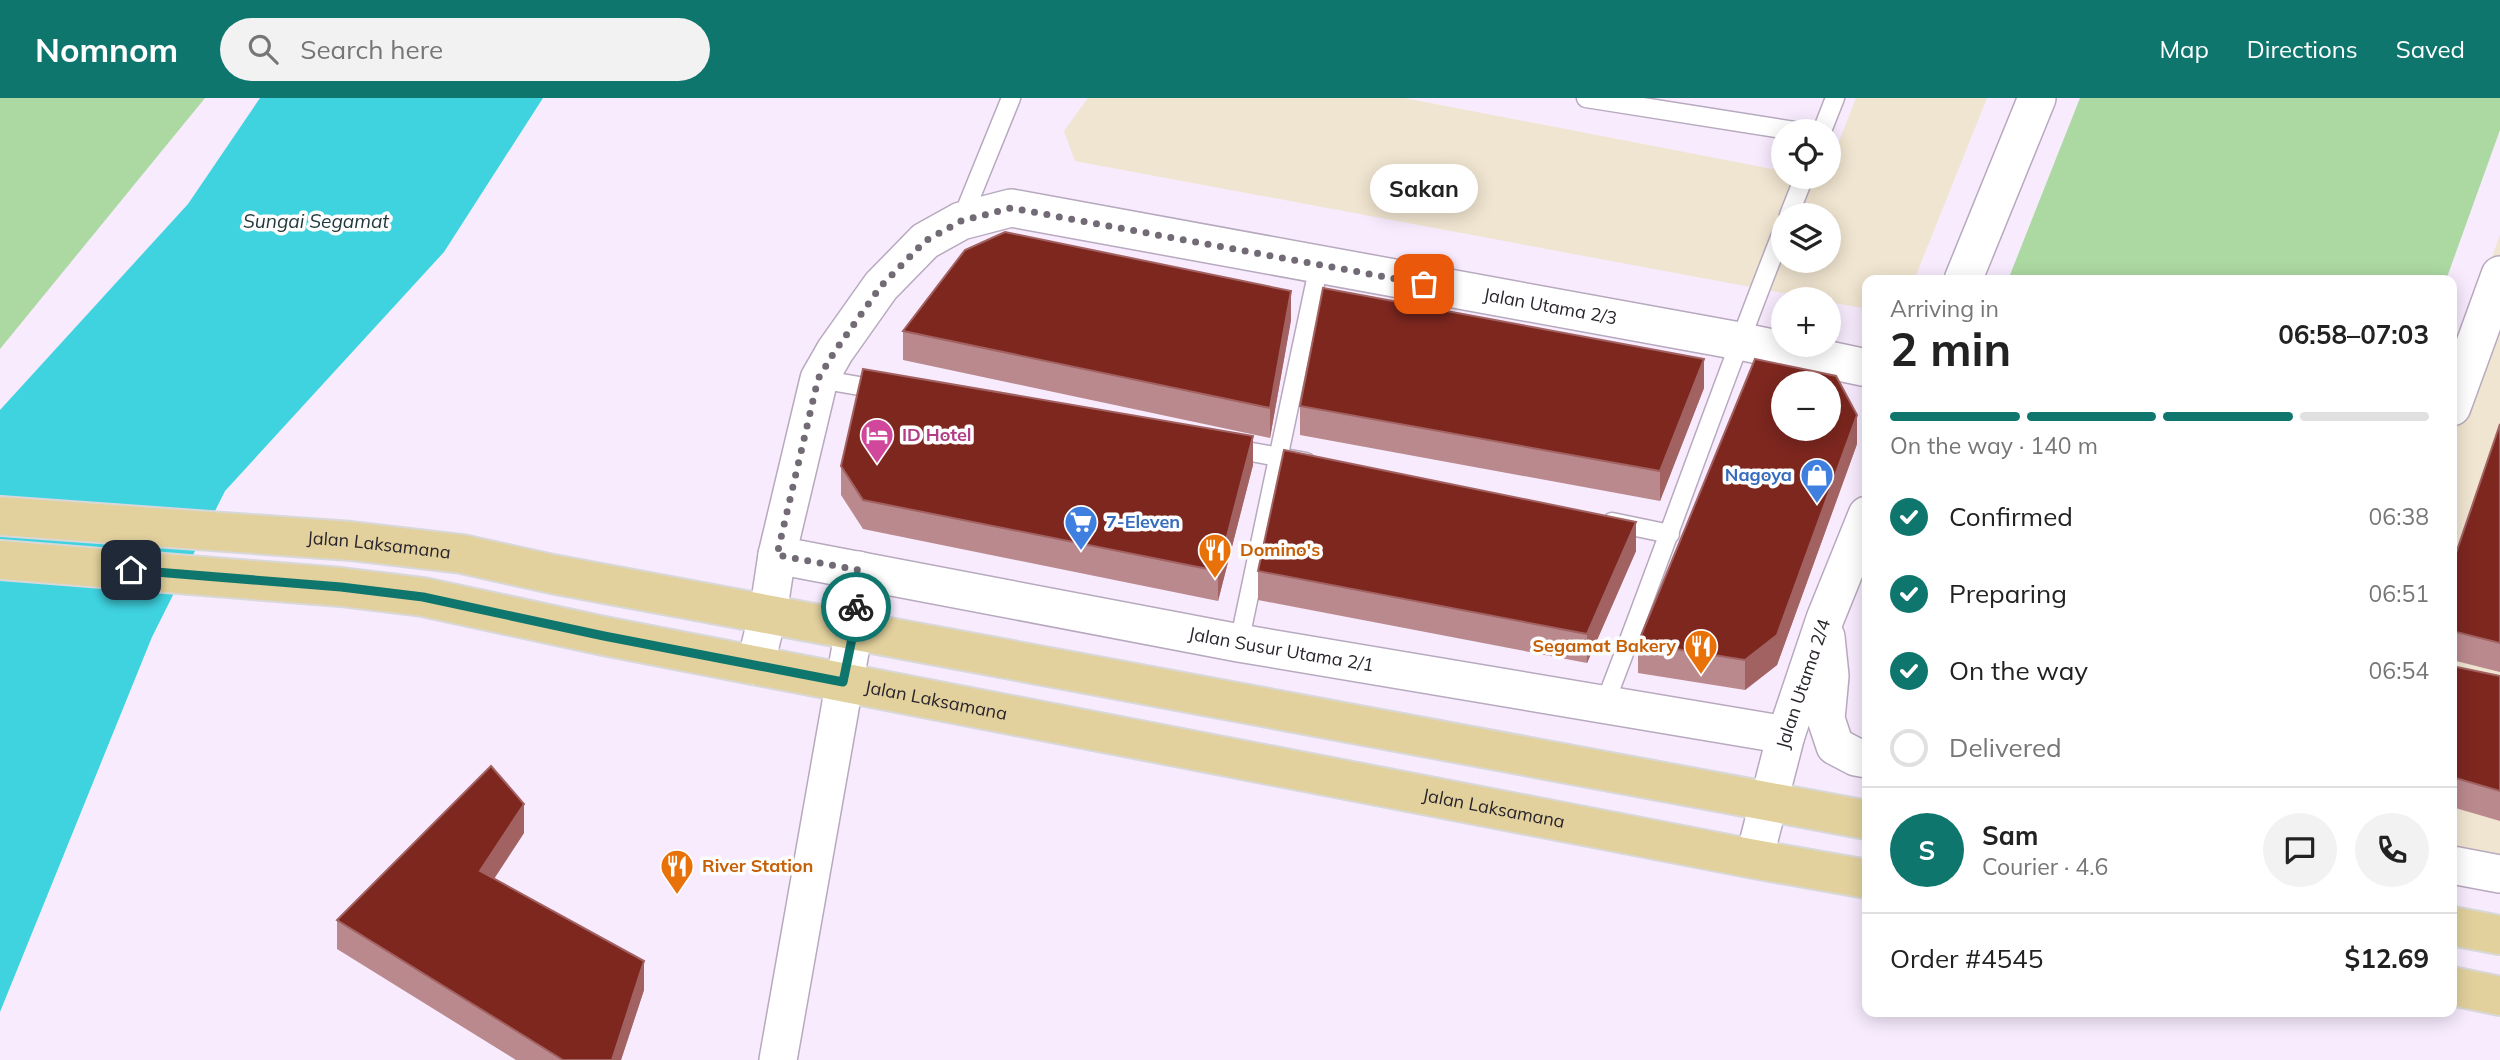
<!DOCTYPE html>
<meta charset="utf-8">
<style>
:root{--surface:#fff;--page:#f2f2f2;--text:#222;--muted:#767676;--line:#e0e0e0;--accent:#0f766e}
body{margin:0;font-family:Mulish,sans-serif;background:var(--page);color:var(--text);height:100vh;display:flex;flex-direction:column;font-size:26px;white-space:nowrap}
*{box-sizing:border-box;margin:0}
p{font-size:23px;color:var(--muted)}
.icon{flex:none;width:38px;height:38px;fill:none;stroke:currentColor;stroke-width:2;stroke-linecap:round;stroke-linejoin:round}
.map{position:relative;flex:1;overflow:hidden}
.sheet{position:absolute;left:1862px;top:177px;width:595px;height:742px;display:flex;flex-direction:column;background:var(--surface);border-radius:14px;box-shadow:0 4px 18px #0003}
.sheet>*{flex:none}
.fabs{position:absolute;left:1771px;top:21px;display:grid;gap:14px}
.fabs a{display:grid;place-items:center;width:70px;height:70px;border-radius:50%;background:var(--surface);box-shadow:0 4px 18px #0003;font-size:35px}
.pin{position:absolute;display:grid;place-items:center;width:60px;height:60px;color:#fff;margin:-30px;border-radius:14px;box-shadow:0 4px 10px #0006}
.courier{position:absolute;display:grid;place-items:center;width:70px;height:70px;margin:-35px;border:5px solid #0f766e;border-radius:50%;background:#fff;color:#222;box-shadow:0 2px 9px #0007}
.bubble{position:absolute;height:49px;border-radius:24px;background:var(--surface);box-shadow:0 4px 18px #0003;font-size:23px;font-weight:700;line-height:49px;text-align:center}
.headline em{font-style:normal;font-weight:700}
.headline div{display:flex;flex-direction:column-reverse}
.headline{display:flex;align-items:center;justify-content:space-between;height:119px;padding:0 28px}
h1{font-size:46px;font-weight:700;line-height:52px}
.bar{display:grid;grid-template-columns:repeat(4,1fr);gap:10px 7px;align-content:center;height:84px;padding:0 28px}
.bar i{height:9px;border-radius:5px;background:var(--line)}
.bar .selected{background:var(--accent)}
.bar p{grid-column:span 4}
.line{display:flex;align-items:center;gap:18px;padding:0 28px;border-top:2px solid var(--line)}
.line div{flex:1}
.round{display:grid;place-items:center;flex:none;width:74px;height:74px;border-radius:37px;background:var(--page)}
ol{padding:0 28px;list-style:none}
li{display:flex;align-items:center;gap:21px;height:77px}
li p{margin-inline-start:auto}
li .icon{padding:7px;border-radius:50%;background:var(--accent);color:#fff;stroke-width:4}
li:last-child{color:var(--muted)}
li i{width:38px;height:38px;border:4px solid var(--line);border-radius:50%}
header{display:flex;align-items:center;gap:42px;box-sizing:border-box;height:98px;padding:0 35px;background:var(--accent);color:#fff}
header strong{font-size:33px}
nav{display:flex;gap:38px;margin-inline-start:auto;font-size:24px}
.search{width:490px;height:63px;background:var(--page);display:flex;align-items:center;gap:18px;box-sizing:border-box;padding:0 24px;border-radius:38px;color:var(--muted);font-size:26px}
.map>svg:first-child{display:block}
.commercial{fill:#f0e5d0;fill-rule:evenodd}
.green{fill:#acd9a1}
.water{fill:#3fd3e0}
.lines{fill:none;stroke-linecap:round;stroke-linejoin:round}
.lane-casing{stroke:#b7a9be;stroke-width:21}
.street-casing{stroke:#b7a9be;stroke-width:40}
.primary-casing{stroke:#d9d8d9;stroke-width:42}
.lane{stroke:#fff;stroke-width:18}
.street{stroke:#fff;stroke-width:37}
.primary{stroke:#e2d19d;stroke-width:38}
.wall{fill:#ba898e}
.shaded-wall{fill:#a26262}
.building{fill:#7d271f;stroke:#a26262;stroke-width:2;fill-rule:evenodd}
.done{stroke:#726a75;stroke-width:7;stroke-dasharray:0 12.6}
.route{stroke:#0f766e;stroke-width:9}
.labels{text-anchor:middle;stroke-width:7;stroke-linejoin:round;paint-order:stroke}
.street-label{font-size:18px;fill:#2a242c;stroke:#fdfdfd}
.hotel-label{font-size:18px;font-weight:bold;fill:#b23c85;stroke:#fdfdfd;text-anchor:start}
.shop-label{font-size:18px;font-weight:bold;fill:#366cbe;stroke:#fdfdfd;text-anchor:end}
.food-label{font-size:18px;font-weight:bold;fill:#c56008;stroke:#fdfdfd;text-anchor:start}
.water-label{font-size:19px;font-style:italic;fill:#1f373a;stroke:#fdfdfd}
</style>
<header>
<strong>Nomnom</strong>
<div class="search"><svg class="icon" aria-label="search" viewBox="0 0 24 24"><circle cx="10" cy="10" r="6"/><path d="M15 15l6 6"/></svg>Search here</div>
<nav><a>Map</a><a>Directions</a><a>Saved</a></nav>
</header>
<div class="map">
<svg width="2500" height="962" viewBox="0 0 2500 962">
<rect width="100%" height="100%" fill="#f7ebfd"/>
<g class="commercial">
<path d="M 1088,0 L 1404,0 L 1783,73 L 1783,79 L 1824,81 L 1829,79 L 1829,69 L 1856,0 L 1987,0 L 1914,182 L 1867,182 L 1867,211 L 1829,204 L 1829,201 L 1815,201 L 1075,63 L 1064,33 ZM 1783,117 L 1829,117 L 1829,163 L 1783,163 Z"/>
<path d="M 2500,137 L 2500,760 L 2452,752 L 2452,270 Z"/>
</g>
<g class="green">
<path d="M 0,0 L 205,0 L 0,251 Z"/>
<path d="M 2080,0 L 2500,0 L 2500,32 L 2446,182 L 2008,182 Z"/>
</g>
<path class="water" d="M 260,0 L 543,0 L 444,154 L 225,393 L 152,539 L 0,914 L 0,312 L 188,106 Z"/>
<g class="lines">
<defs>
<g id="lane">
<path d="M 1586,0 L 1795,33"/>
<path d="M 1822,33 L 1835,0"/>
<path d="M 1789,117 L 1804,79"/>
<path d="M 961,123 L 1011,0"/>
<path d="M 819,281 L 882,292"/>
<path d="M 1230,350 L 1306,364"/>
<path d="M 1612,424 L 1670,436"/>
<path d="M 1239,545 L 1319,167"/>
<path d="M 1605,605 C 1666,448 1721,288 1783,132"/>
</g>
<g id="street">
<path d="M 1963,182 L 2037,0"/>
<path d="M 2452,309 L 2500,177"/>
<path id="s1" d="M 777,457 L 1239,545 L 1786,637"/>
<path d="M 1826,539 L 1830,578 L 1826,621 L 1835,648 L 1856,659 L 1867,661"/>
<path id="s2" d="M 755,568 L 768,516 L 777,457 L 819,281 L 835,253 L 881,188 L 925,143 L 961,123 L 1011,110 L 1739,243 L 1867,270"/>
<path id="s3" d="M 1754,761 L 1786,637 L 1825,521 L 1867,417"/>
<path d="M 2452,767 L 2500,776"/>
<path d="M 778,962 L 854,531 L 858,472"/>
</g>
<g id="primary">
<path id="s4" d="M 0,418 L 351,443 L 462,456 L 552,476 L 1867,722"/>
<path id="s5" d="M 0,462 L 341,489 L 423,499 L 604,538 L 1754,761 L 1867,781"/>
<path d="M 2452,828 L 2500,837"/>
<path d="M 2452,888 L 2500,898"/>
</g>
</defs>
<use href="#lane" class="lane-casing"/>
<use href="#street" class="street-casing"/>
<use href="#primary" class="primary-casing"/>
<use href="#lane" class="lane"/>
<use href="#street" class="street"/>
<use href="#primary" class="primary"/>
</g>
<g class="wall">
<path d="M 1291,222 L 1270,340 L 903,262 L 903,233 Z"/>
<path d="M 1704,290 L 1660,403 L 1300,337 L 1300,308 Z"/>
<path d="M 2500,326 L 2500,574 L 2452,562 L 2452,467 Z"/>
<path d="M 1857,346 L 1777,567 L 1745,592 L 1638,575 L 1638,545 Z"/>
<path d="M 1253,367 L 1218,503 L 863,431 L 841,397 L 841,368 Z"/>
<path d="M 1636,453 L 1587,565 L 1258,502 L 1258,473 Z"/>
<path d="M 2452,568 L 2500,578 L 2500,723 L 2452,709 Z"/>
<path d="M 524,735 L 494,781 L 644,892 L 621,962 L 516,962 L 337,851 L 337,822 Z"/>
</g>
<g class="shaded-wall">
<path d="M 1291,193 L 1291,222 L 1270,340 L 1270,310 Z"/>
<path d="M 1704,261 L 1704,290 L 1660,403 L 1660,373 Z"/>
<path d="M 1857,317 L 1857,346 L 1777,567 L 1745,592 L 1745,562 Z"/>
<path d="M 1253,338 L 1253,367 L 1218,503 L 1218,473 Z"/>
<path d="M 1636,424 L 1636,453 L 1587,565 L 1587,536 Z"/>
<path d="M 524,706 L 524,735 L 480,802 L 480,773 Z"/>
<path d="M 644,863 L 644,892 L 621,962 L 612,962 Z"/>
</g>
<g class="building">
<path d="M 1005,134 L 1291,193 L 1270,310 L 903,233 L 965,152 Z"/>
<path d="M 1323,190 L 1704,261 L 1660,373 L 1300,308 Z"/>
<path d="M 1755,261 L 1836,278 L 1857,317 L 1777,537 L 1745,562 L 1638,545 ZM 1783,285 L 1829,285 L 1829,331 L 1783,331 Z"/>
<path d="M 863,271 L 1253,338 L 1218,473 L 863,402 L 841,368 Z"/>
<path d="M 2500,326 L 2500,545 L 2452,533 L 2452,467 Z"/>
<path d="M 1284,352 L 1636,424 L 1587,536 L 1258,473 Z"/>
<path d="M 2452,568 L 2500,578 L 2500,693 L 2452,679 Z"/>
<path d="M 491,668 L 524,706 L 480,773 L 644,863 L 612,962 L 563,962 L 337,822 Z"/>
</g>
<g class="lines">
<path class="done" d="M 856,509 L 858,472 L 777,457 L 818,281 L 835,253 L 881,188 L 925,143 L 961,123 L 1011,110 L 1424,186"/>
<path class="route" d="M 131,472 L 341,489 L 423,499 L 604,538 L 843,584 L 854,531 L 856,509"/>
</g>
<defs>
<symbol id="hotel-pin" viewBox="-11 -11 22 30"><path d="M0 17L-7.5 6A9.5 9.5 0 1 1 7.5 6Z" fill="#d1479c" stroke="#fdfdfd"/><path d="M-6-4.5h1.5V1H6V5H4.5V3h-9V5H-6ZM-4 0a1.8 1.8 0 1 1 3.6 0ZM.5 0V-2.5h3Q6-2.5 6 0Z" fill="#fff"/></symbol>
<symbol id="shop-pin" viewBox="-11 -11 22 30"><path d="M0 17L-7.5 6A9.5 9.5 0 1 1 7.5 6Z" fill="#3f7fe0" stroke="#fdfdfd"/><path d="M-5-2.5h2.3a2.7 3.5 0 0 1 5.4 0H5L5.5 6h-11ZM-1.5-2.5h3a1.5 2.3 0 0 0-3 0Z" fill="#fff"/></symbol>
<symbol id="supermarket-pin" viewBox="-11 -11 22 30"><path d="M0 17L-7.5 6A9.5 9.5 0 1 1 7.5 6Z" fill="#3f7fe0" stroke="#fdfdfd"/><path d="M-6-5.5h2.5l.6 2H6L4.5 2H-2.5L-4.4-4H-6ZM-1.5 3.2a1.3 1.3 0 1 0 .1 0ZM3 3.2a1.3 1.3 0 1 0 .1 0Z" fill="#fff"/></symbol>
<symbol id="restaurant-pin" viewBox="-11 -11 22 30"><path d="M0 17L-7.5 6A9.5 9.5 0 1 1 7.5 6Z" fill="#e8710a" stroke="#fdfdfd"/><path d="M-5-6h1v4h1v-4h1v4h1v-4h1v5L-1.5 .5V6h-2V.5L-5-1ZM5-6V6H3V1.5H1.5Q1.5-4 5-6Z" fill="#fff"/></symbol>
</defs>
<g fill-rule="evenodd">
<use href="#hotel-pin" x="858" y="318" width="38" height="52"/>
<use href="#shop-pin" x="1798" y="358" width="38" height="52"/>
<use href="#supermarket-pin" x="1062" y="405" width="38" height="52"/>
<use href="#restaurant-pin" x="1196" y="433" width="38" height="52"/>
<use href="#restaurant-pin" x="1682" y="529" width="38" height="52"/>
<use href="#restaurant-pin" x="658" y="749" width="38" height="52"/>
</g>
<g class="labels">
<g class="street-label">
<text dy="6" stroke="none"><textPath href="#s2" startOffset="1110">Jalan Utama 2/3</textPath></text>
<text dy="6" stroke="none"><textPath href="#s4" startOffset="380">Jalan Laksamana</textPath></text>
<text dy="6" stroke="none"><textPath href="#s1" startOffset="513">Jalan Susur Utama 2/1</textPath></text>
<text dy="6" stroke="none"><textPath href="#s3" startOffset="182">Jalan Utama 2/4</textPath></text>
<text dy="6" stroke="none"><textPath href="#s5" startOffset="948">Jalan Laksamana</textPath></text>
<text dy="6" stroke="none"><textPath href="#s5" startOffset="1516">Jalan Laksamana</textPath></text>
</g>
<g class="hotel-label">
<text x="902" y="343">ID Hotel</text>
</g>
<g class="shop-label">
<text x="1792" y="383">Nagoya</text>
<text x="1106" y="430" text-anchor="start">7-Eleven</text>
</g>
<g class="food-label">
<text x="1240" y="458">Domino's</text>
<text x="1676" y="554" text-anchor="end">Segamat Bakery</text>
<text x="702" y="774">River Station</text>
</g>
<g class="water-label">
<text x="316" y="130">Sungai Segamat</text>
</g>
</g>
</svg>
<div class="fabs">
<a><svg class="icon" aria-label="locate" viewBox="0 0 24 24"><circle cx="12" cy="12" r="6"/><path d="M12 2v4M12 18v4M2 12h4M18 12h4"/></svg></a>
<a><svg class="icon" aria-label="layers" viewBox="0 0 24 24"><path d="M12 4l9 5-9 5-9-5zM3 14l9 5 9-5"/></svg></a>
<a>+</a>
<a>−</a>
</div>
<div class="pin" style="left:1424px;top:186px;background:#ea580c"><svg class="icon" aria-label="bag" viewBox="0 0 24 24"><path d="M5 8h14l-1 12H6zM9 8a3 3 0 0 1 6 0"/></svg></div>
<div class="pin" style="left:131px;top:472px;background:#1f2937"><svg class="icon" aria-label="home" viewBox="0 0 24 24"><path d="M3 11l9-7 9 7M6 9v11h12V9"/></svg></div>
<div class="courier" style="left:856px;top:509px"><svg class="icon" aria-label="bike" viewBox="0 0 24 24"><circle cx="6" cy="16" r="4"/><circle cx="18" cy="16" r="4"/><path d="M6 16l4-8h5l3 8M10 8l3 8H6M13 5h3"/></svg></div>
<div class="bubble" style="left:1370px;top:66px;width:108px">Sakan</div>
<section class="sheet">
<div class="headline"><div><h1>2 min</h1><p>Arriving in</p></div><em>06:58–07:03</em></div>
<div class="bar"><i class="selected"></i><i class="selected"></i><i class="selected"></i><i></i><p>On the way · 140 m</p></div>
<ol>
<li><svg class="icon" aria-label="check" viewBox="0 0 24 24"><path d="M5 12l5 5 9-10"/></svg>Confirmed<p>06:38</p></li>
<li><svg class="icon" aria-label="check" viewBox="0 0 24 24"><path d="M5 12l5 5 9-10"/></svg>Preparing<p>06:51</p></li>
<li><svg class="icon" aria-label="check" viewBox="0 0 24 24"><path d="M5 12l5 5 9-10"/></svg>On the way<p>06:54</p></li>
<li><i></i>Delivered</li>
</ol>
<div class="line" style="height:126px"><b class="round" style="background:var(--accent);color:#fff">S</b><div><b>Sam</b><p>Courier · 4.6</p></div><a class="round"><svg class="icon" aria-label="chat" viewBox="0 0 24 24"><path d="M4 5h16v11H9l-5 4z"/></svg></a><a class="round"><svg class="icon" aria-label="phone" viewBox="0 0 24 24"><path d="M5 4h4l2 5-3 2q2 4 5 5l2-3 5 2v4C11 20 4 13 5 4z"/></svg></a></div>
<div class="line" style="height:91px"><div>Order #4545</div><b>$12.69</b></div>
</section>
</div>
